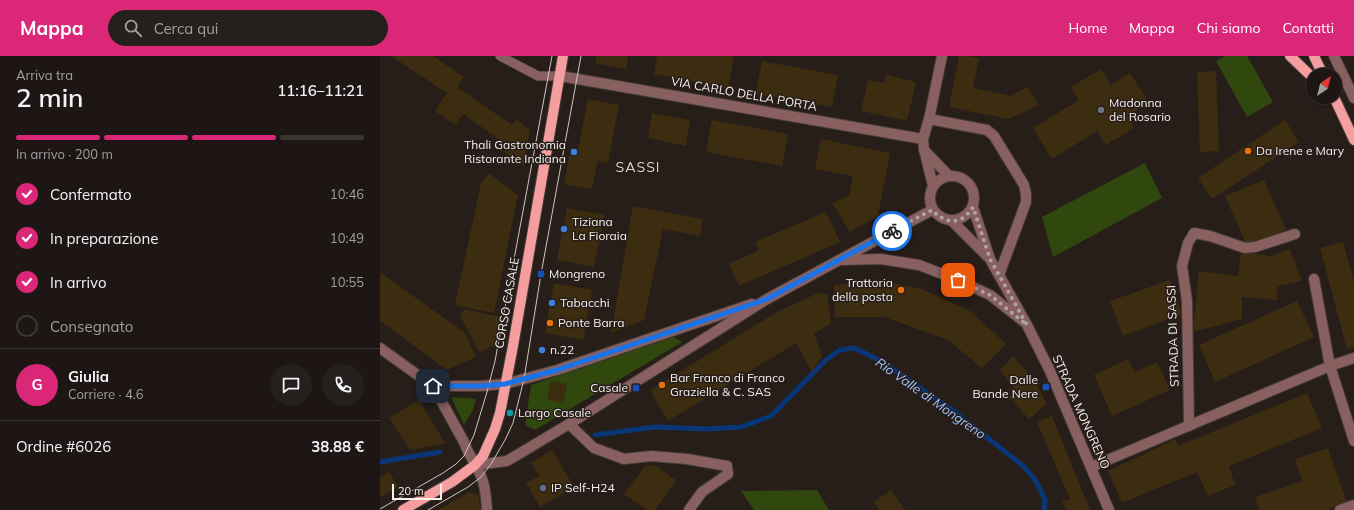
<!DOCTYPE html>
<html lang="it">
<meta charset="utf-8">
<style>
:root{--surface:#1d1614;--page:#251f1d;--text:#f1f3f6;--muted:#a09fa0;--line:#3b3534;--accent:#db2777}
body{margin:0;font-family:Mulish,sans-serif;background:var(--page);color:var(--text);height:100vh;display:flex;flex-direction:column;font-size:15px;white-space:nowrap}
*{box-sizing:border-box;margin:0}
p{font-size:13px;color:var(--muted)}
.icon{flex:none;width:22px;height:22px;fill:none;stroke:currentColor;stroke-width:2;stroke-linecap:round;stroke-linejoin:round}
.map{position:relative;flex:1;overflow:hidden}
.drawer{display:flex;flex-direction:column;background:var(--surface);width:380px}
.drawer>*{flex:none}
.needle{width:26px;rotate:35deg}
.controls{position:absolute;left:926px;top:12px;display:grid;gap:8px}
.controls a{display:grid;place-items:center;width:36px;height:36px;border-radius:50%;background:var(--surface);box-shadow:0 1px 3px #0004,0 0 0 1px var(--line);font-size:20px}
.scale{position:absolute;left:12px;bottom:10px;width:50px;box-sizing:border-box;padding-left:4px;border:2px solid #f6f0ed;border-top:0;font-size:11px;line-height:14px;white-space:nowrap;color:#f6f0ed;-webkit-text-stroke:3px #271e1a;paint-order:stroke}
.pin{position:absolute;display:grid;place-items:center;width:34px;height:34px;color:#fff;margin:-17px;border-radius:8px;box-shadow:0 2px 6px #0006}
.courier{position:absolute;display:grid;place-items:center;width:40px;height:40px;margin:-20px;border:3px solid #1a73e8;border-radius:50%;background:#fff;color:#222;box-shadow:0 1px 5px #0007}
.headline em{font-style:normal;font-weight:600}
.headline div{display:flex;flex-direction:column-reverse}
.headline{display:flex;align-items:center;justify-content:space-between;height:68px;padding:0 16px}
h1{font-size:26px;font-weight:600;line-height:30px}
.bar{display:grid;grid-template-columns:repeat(4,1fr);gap:6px 4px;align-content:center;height:48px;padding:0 16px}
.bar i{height:5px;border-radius:3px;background:var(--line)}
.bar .current{background:var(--accent)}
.bar p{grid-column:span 4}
.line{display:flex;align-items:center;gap:10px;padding:0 16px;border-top:1px solid var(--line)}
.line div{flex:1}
.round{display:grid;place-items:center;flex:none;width:42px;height:42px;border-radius:21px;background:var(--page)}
ol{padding:0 16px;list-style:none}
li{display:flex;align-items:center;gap:12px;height:44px}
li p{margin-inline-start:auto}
li .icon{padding:4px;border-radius:50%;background:var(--accent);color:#fff;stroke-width:4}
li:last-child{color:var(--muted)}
li i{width:22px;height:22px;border:2px solid var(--line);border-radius:50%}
header{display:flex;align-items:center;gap:24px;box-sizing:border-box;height:56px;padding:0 20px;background:var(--accent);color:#fff}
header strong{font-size:19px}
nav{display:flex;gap:22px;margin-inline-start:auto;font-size:14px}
.search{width:280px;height:36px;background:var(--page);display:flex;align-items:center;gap:10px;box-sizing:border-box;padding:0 14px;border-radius:22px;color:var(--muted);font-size:15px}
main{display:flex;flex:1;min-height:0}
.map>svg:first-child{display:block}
.green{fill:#30470e}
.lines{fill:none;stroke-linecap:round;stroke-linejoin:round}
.stream{stroke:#083677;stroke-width:5}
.building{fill:#3c2c10}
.service-casing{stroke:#443b38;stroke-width:10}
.minor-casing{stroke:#443b38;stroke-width:12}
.primary-casing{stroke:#443b38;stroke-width:12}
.service{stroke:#896060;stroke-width:9}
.minor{stroke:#896060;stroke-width:10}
.primary{stroke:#f59ea0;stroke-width:10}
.tram{stroke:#cdc6c3;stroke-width:1}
.done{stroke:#aea6a3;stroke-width:4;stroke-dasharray:0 7.2}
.route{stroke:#1a73e8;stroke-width:5}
.worship-dot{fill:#6b7280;stroke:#271e1a;stroke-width:1.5}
.food-dot{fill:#e8710a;stroke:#271e1a;stroke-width:1.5}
.shop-dot{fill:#3f7fe0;stroke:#271e1a;stroke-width:1.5}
.transit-dot{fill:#1a4fb4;stroke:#271e1a;stroke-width:1.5}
.culture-dot{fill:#0f9aa8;stroke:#271e1a;stroke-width:1.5}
.service-dot{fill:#5c6f8a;stroke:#271e1a;stroke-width:1.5}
.labels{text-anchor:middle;stroke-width:3;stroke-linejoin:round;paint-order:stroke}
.street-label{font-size:12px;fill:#f6f0ed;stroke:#271e1a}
.poi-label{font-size:12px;fill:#f6f0ed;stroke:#271e1a;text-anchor:start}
.water-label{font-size:13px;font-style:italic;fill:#9ec3fd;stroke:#271e1a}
.quarter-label{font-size:14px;letter-spacing:1px;fill:#ddd1cb;stroke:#271e1a}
</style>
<header>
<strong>Mappa</strong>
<div class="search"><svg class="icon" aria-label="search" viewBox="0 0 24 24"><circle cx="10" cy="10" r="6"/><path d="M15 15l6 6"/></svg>Cerca qui</div>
<nav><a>Home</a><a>Mappa</a><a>Chi siamo</a><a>Contatti</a></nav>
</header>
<main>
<section class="drawer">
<div class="headline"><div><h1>2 min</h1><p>Arriva tra</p></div><em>11:16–11:21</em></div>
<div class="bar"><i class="current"></i><i class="current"></i><i class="current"></i><i></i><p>In arrivo · 200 m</p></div>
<ol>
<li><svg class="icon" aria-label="check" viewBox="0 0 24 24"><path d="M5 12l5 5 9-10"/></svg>Confermato<p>10:46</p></li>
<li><svg class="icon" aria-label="check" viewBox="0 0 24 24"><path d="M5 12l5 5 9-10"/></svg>In preparazione<p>10:49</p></li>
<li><svg class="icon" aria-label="check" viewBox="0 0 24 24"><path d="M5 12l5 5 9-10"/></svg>In arrivo<p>10:55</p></li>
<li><i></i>Consegnato</li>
</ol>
<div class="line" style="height:72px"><b class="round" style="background:var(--accent);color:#fff">G</b><div><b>Giulia</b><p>Corriere · 4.6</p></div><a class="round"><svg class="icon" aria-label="chat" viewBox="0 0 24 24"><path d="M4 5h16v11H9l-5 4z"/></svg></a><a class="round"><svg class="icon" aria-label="phone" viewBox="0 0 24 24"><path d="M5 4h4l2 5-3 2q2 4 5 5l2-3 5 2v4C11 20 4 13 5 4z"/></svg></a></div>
<div class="line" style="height:52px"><div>Ordine #6026</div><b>38.88 €</b></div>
</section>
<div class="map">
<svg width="974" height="454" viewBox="0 0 974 454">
<rect width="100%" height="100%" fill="#271e1a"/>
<g class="green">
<path d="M 846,0 L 867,0 L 893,46 L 867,61 L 836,5 Z"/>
<path d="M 765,107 L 782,142 L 673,201 L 662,161 Z"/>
<path d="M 294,281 L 302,286 L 155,374 L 145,369 L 151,329 Z"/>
<path d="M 71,341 L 96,343 L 93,354 L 84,369 Z"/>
<path d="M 437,434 L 449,454 L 374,454 L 361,435 Z"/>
</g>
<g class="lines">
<g class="stream">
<path d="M 215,379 L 275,371 L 329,373 L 361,371 L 391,360 L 447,303 L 460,294 L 474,292 L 501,305 L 571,353 L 642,409 L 654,422 L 665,443 L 664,454"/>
<path d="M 0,406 L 60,396"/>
</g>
</g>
<g class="building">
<path d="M 11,0 L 53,0 L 84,21 L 77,31 L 132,69 L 136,63 L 150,74 L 144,110 L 124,96 L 129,87 L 125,84 L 123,86 L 83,58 L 75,69 L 55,55 L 67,37 Z"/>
<path d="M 216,0 L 248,0 L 246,13 L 215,7 Z"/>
<path d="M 277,0 L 354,0 L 348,33 L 274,18 Z"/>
<path d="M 579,0 L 588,0 L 599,2 L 593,32 L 631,40 L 647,31 L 659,49 L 628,63 L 569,51 Z"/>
<path d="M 382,5 L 458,19 L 452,51 L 376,38 Z"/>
<path d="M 721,13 L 731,29 L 750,17 L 769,47 L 747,60 L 754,72 L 726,89 L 717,75 L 672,103 L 653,72 L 699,44 L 691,31 Z"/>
<path d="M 836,15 L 839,95 L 820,96 L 817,16 Z"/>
<path d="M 506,19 L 536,26 L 527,65 L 481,55 L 488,24 L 504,27 Z"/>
<path d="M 208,43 L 239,49 L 228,107 L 218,105 L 212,133 L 184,128 L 190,97 L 197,99 Z"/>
<path d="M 272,57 L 310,64 L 306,90 L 268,82 Z"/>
<path d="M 332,64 L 408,78 L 402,110 L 326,96 Z"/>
<path d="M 905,64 L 919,86 L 832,143 L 818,122 Z"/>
<path d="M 441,83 L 510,97 L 498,160 L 470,176 L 452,147 L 469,140 L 473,120 L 435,113 Z"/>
<path d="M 109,117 L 138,139 L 114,257 L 75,249 L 101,127 Z"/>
<path d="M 884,124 L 906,174 L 867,190 L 845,140 Z"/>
<path d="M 253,150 L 323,163 L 320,180 L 283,173 L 264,264 L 231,277 Z"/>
<path d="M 187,152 L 224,159 L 214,211 L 177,204 Z"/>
<path d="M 446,156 L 460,186 L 359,230 L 349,208 L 379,194 L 375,186 Z"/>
<path d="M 963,186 L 974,226 L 974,291 L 967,293 L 940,192 Z"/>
<path d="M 910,193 L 922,225 L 897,230 L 897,244 L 862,241 L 862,263 L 813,276 L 819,215 L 858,220 L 861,195 L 890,200 Z"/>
<path d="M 0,216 L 85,277 L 96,301 L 67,314 L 0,265 Z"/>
<path d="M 790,224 L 802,258 L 743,280 L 730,245 Z"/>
<path d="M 507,225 L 544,234 L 590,255 L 626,288 L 602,312 L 568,284 L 504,261 L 455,261 L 454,229 Z"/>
<path d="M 174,227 L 212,234 L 203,284 L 165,277 Z"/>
<path d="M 438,237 L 447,238 L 451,267 L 434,278 L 442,300 L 432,316 L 416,287 L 288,365 L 270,334 L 397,256 Z"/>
<path d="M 917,245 L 934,281 L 835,326 L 819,289 Z"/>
<path d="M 84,253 L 121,261 L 114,289 L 100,297 L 80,260 Z"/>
<path d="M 633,300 L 653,322 L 667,348 L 649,363 L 629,341 L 635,334 L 620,314 Z"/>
<path d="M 748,303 L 754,316 L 777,306 L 790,334 L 732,360 L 714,319 Z"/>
<path d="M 171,325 L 187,328 L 183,347 L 167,344 Z"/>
<path d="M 927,337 L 942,372 L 849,410 L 855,429 L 828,440 L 817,416 L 742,447 L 728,415 L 796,383 L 798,390 Z"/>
<path d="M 39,344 L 65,387 L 30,394 L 9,362 Z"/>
<path d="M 672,360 L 710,454 L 686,454 L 682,446 L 690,443 L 657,366 Z"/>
<path d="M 948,392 L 967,447 L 947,454 L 879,454 L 875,441 L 922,425 L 915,403 Z"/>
<path d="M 172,394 L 194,431 L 160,451 L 146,427 L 159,420 L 151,407 Z"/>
<path d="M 274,409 L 296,424 L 275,454 L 267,454 L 244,438 L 265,410 Z"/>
<path d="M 9,416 L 18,431 L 0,442 L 0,422 Z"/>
<path d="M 511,434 L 525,454 L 499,454 L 494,446 Z"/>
<path d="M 89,436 L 98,439 L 101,454 L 58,454 Z"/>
</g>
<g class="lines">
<defs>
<path id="service" d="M 120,0 L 158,20 L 180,20"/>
<g id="minor">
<path d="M 954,0 L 974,42"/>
<path d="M 180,20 L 543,83"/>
<path d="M 549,63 L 607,74 L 614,80 L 644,129 L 646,138 L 646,146 L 619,219"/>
<path d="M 544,94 L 569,120"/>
<circle cx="572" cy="142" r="22"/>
<path d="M 553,130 L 544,93 L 543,83 L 549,63 L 562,0"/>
<path d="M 593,151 L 610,203 L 647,269 L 670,315 L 729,454"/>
<path d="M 572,165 L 608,201"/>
<path d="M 461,204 L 501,203 L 539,209 L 578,224 L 610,239 L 643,265"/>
<path d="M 934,223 L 950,310 L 974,385"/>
<path d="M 0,292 L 53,330 L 84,386 C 88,398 96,408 101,420 C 106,431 106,443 107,454"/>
<path d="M 53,330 L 100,330 L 125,328 L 177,314 L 372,248"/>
<path d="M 189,368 L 214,392 L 244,403 L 271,400 L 307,403 L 347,410 L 348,418 L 322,436 L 309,454"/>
<path d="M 809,370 L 807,245 L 802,210 L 808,187 L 814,177 L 830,180 L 865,192 L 875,191 L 915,178"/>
<path d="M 95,409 L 127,405 L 189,368 L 387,243 L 552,154"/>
<path d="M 711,411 L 950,310 L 974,302"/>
<path d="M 960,454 L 974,449"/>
</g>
<g id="primary">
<path d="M 910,0 L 933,22"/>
<path d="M 934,0 L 943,19"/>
<path d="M 954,41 L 974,84"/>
<path d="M 23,454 L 72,426 L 95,409 L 103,400 L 115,373 L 120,357 L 133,290 L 183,0"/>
</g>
</defs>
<use href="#service" class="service-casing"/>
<use href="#minor" class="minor-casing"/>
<use href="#primary" class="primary-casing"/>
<use href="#service" class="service"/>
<use href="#minor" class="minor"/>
<use href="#primary" class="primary"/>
<g class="tram">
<path d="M 0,453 L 63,417 L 76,408 L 84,400 L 94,379 L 107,336 L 115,305 L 172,0"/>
<path d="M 48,454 L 88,431 L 101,421 L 111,408 L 125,384 L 133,367 L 144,323 L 161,218 L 201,0"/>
</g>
</g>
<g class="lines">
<path class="done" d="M 512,175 L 552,154 C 566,169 582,169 593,151 L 610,203 L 647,269 L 610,239 L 578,224"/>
<path class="route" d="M 53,330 L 100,330 L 125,328 L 177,314 L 387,243 L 512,175"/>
</g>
<circle class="worship-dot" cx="721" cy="54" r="4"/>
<g class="food-dot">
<circle cx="868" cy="95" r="4"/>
<circle cx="521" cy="234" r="4"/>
<circle cx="170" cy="267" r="4"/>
<circle cx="282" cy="329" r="4"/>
</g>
<g class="shop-dot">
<circle cx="194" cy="96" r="4"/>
<circle cx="184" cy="173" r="4"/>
<circle cx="172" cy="247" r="4"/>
<circle cx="162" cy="294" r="4"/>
</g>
<g class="transit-dot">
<rect x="157" y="214" width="8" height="8" rx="2"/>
<rect x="662" y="327" width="8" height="8" rx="2"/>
<rect x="252" y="328" width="8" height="8" rx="2"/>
</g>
<circle class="culture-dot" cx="130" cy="357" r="4"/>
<circle class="service-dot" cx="163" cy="432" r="4"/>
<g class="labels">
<g class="street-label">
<text transform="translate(364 38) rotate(10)" y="4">VIA CARLO DELLA PORTA</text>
<text transform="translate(127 247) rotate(-80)" y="4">CORSO CASALE</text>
<text transform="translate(793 280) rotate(-92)" y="4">STRADA DI SASSI</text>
<text transform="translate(701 356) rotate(66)" y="4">STRADA MONGRENO</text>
</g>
<g class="poi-label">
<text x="729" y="51">Madonna<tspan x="729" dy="14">del Rosario</tspan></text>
<text x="186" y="93" text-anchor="end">Thali Gastronomia<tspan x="186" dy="14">Ristorante Indiana</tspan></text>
<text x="876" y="99">Da Irene e Mary</text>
<text x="192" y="170">Tiziana<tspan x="192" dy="14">La Fioraia</tspan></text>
<text x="169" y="222">Mongreno</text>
<text x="513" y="231" text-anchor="end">Trattoria<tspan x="513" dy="14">della posta</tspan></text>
<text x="180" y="251">Tabacchi</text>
<text x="178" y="271">Ponte Barra</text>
<text x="170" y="298">n.22</text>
<text x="290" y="326">Bar Franco di Franco<tspan x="290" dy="14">Graziella &amp; C. SAS</tspan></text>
<text x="658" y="328" text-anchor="end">Dalle<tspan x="658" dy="14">Bande Nere</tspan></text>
<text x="248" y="336" text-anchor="end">Casale</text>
<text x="138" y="361">Largo Casale</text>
<text x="171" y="436">IP Self-H24</text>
</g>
<g class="water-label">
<text transform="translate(551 342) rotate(35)" y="5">Rio Valle di Mongreno</text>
</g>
<g class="quarter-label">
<text x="258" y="116">SASSI</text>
</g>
</g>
</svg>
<div class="controls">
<a><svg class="needle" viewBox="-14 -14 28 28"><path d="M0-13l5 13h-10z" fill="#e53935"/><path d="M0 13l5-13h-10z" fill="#a09fa0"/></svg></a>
</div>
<div class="scale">20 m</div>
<div class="pin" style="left:578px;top:224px;background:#ea580c"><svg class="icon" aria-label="bag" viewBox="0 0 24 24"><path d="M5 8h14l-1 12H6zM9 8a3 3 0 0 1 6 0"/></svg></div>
<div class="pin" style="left:53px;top:330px;background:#1f2937"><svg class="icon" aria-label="home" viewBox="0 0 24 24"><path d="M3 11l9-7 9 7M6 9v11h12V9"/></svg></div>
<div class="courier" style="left:512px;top:175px"><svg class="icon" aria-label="bike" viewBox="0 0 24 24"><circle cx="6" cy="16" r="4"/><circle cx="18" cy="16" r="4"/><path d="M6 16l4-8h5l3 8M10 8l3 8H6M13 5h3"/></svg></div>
</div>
</main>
